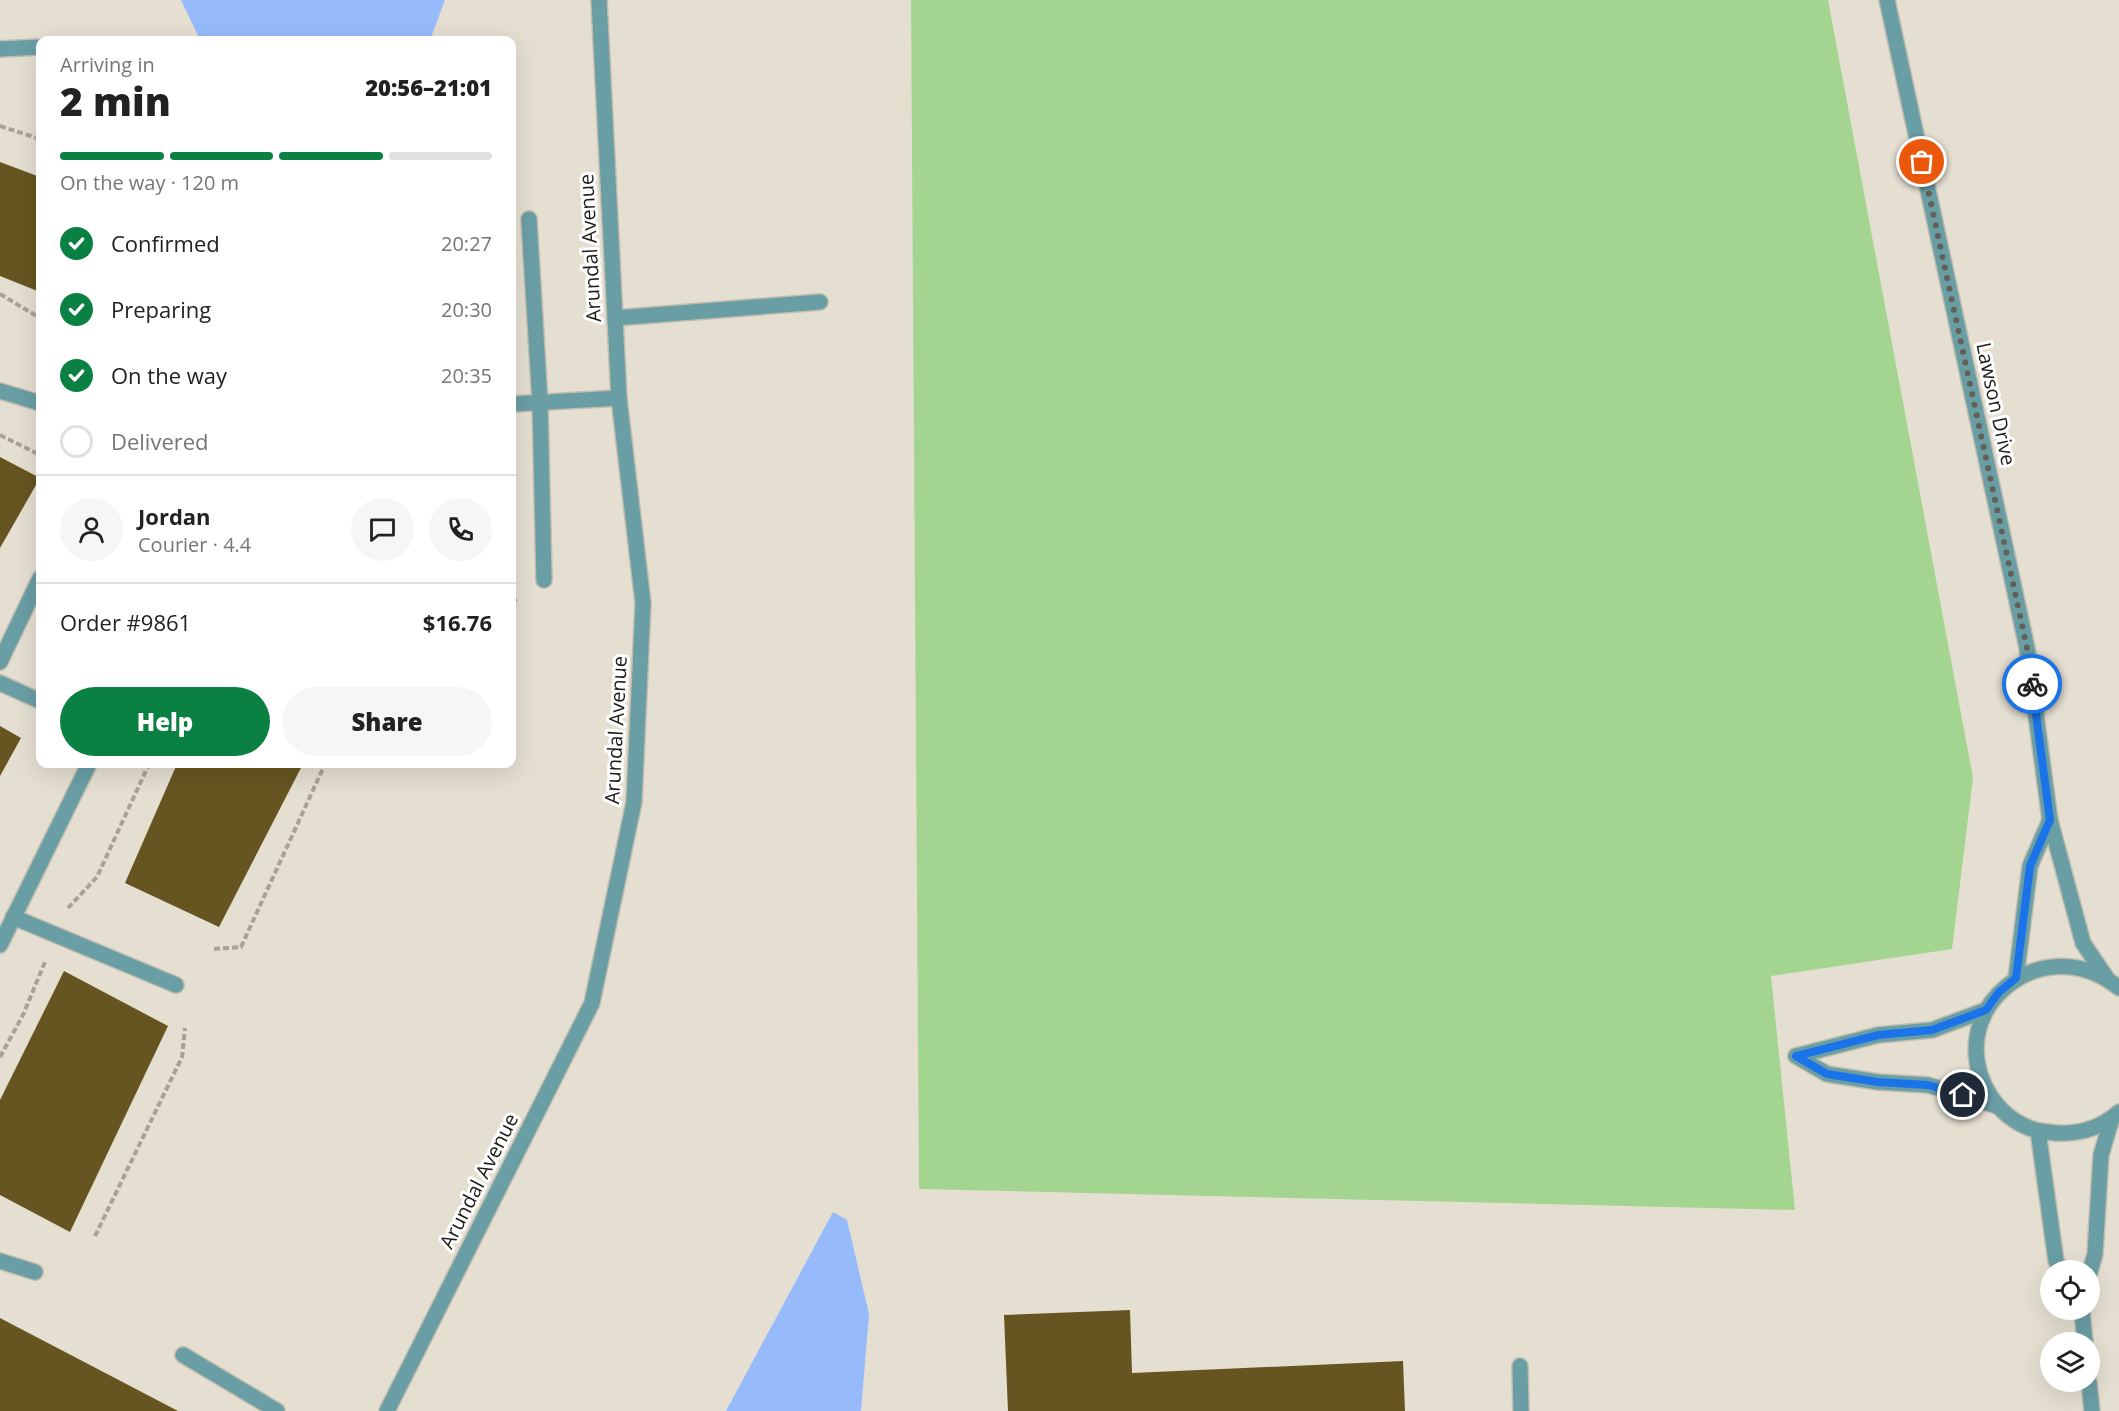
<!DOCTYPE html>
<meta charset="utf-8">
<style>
:root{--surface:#fff;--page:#f6f6f6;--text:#222;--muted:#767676;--line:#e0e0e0;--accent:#0b8043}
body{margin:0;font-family:"Open Sans",sans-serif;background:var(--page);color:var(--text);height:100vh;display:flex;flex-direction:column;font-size:22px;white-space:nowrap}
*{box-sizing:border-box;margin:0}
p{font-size:20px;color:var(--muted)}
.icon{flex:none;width:33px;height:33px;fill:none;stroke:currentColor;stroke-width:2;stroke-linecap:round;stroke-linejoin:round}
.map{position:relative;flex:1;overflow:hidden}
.side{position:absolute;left:36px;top:36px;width:480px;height:732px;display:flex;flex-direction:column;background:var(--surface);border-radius:12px;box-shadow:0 6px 24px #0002}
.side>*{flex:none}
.fabs{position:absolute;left:2040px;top:1260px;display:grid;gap:12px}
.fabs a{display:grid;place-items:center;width:60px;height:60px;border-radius:50%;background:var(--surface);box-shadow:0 6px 24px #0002;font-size:30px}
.pin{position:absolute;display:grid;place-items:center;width:51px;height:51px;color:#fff;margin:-26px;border:3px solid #fff;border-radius:50%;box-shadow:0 2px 6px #0007}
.courier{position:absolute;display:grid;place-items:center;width:60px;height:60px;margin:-30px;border:4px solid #1a73e8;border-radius:50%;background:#fff;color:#222;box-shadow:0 2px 8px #0007}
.summary em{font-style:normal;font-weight:800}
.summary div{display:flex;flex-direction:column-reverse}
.summary{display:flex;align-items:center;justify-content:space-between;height:102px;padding:0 24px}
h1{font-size:39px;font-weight:800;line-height:45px}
.bar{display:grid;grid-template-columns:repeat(4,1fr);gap:9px 6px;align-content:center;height:72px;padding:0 24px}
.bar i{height:8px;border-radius:4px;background:var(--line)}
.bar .on{background:var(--accent)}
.bar p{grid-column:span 4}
.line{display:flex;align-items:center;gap:15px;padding:0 24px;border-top:2px solid var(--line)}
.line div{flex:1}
.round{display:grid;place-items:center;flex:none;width:63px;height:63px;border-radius:32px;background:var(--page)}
ol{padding:0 24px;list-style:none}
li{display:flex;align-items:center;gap:18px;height:66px}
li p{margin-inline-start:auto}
li .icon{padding:6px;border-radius:50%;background:var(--accent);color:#fff;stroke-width:4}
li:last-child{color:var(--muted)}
li i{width:33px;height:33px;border:3px solid var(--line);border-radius:50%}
.action{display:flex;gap:12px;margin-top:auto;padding:12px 24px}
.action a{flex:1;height:69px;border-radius:36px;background:var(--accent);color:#fff;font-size:24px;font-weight:800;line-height:69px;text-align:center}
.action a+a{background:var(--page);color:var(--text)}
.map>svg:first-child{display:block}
.green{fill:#a3d591}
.water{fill:#97bbfa}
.building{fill:#665520}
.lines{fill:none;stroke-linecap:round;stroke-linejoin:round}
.minor-casing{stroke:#c0bcaf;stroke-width:18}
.path{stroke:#a6a296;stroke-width:4;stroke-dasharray:6 3;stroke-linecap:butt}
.minor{stroke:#6a9ea5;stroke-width:15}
.done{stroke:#636057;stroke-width:6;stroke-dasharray:0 10.8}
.route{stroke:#1a73e8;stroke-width:8}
.labels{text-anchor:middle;stroke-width:6;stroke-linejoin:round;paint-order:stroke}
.street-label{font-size:20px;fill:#1d1b16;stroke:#fff}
</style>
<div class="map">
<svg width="2119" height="1411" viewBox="0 0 2119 1411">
<rect width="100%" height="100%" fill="#e4dfd1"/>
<path class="green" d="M 911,0 L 1828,0 L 1973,778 L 1952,949 L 1771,976 L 1795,1210 L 919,1189 Z"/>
<g class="water">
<path d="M 181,0 L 445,0 L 430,40 L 200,40 Z"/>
<path d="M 833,1212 L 847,1220 L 869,1314 L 861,1411 L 726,1411 Z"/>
</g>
<g class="building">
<path d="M 0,162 L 40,177 L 40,292 L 0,276 Z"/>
<path d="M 0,457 L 40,478 L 0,548 Z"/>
<path d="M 0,726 L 21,738 L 0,776 Z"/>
<path d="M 177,764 L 303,764 L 219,927 L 125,883 Z"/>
<path d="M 64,971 L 168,1026 L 70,1232 L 0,1195 L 0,1100 Z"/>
<path d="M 1130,1310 L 1132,1373 L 1403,1361 L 1405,1411 L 1008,1411 L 1004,1315 Z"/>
<path d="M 0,1318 L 178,1411 L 0,1411 Z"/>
</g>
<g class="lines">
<defs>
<g id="minor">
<path d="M 1887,0 L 2027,648 L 2050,820 L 2083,943 L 2106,977"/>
<path d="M 0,49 L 40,47"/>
<path d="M 529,219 L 540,402 L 544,580"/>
<path d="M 615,318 L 820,302"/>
<path d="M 0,391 L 40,403"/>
<path d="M 512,404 L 619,398"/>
<path d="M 0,662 L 40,578"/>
<path d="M 0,683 L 40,701"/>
<path d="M 13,917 L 176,985"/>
<path d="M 0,945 L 89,764"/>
<path d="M 2016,978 L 2030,866 L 2050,820"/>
<path d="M 2119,988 C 2042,925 1937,1012 1991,1097 C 2004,1116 2024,1130 2047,1132 C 2073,1136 2099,1130 2119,1112"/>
<path d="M 1796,1056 L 1827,1074 L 1878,1082 L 1928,1085 L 1997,1106"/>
<path d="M 1796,1056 L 1878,1035 L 1932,1030 L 1986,1010"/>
<path d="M 2038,1131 L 2056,1261 L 2062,1270"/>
<path d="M 0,1261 L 35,1272"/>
<path d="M 2090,1272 L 2095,1254 L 2101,1155 L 2112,1118"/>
<path d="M 2082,1310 L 2085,1342"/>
<path d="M 183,1355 L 277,1411"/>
<path d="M 1520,1366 L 1521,1411"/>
<path d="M 2089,1382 L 2092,1411"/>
<path d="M 387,1411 L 592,1003 L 634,802 L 643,603 L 619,398 L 599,0"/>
</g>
</defs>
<use href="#minor" class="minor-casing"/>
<g class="path">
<path d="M 0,126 L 40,139"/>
<path d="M 0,294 L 40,318"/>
<path d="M 0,435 L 40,455"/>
<path d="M 512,603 L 518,597"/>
<path d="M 68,908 L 97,877 L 149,764"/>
<path d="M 214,949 L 241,947 L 325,764"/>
<path d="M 0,1057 L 23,1015 L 45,962"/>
<path d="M 95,1236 L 182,1057 L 185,1028"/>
</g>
<use href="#minor" class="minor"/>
</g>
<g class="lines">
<path class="done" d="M 1922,162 L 2027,648 L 2032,684"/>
<path class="route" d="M 1963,1095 L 1928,1085 L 1878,1082 L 1827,1074 L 1796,1056 L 1878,1035 L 1932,1030 L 1986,1010 L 1999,992 L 2016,978 L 2030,866 L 2050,820 L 2032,684"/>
</g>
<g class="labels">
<g class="street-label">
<text transform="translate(590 248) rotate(-93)" y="7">Arundal Avenue</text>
<text transform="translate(1996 404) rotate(78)" y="7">Lawson Drive</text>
<text transform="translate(616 730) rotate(-87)" y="7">Arundal Avenue</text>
<text transform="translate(479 1181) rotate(-63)" y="7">Arundal Avenue</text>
</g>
</g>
</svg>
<div class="fabs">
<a><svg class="icon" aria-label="locate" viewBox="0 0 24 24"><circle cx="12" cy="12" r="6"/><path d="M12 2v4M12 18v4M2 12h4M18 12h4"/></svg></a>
<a><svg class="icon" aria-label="layers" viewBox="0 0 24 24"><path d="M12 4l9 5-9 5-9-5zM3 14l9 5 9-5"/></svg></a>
</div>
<div class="pin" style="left:1922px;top:162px;background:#ea580c"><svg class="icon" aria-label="bag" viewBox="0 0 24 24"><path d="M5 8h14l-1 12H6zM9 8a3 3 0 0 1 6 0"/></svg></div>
<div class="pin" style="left:1963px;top:1095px;background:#1f2937"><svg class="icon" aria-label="home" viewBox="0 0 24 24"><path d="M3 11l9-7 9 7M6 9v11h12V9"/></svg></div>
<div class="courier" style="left:2032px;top:684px"><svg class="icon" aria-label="bike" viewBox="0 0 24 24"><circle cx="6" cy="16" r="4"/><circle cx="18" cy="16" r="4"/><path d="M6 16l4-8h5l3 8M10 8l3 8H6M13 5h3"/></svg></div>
<section class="side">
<div class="summary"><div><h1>2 min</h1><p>Arriving in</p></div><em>20:56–21:01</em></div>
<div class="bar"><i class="on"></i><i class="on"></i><i class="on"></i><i></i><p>On the way · 120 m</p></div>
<ol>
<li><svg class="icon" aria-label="check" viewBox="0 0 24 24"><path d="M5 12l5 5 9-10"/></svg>Confirmed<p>20:27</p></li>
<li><svg class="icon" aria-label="check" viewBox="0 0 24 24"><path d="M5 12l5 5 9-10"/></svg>Preparing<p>20:30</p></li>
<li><svg class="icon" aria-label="check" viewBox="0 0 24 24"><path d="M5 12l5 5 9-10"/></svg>On the way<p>20:35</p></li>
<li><i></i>Delivered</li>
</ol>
<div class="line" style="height:108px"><a class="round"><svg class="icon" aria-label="person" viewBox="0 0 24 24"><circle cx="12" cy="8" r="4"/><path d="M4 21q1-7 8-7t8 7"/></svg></a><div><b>Jordan</b><p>Courier · 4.4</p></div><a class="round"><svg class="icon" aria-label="chat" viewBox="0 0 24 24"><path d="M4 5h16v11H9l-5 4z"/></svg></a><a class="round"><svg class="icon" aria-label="phone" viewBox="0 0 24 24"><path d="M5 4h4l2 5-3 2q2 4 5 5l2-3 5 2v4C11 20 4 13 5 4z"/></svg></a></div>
<div class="line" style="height:78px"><div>Order #9861</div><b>$16.76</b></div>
<div class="action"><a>Help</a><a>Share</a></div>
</section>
</div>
